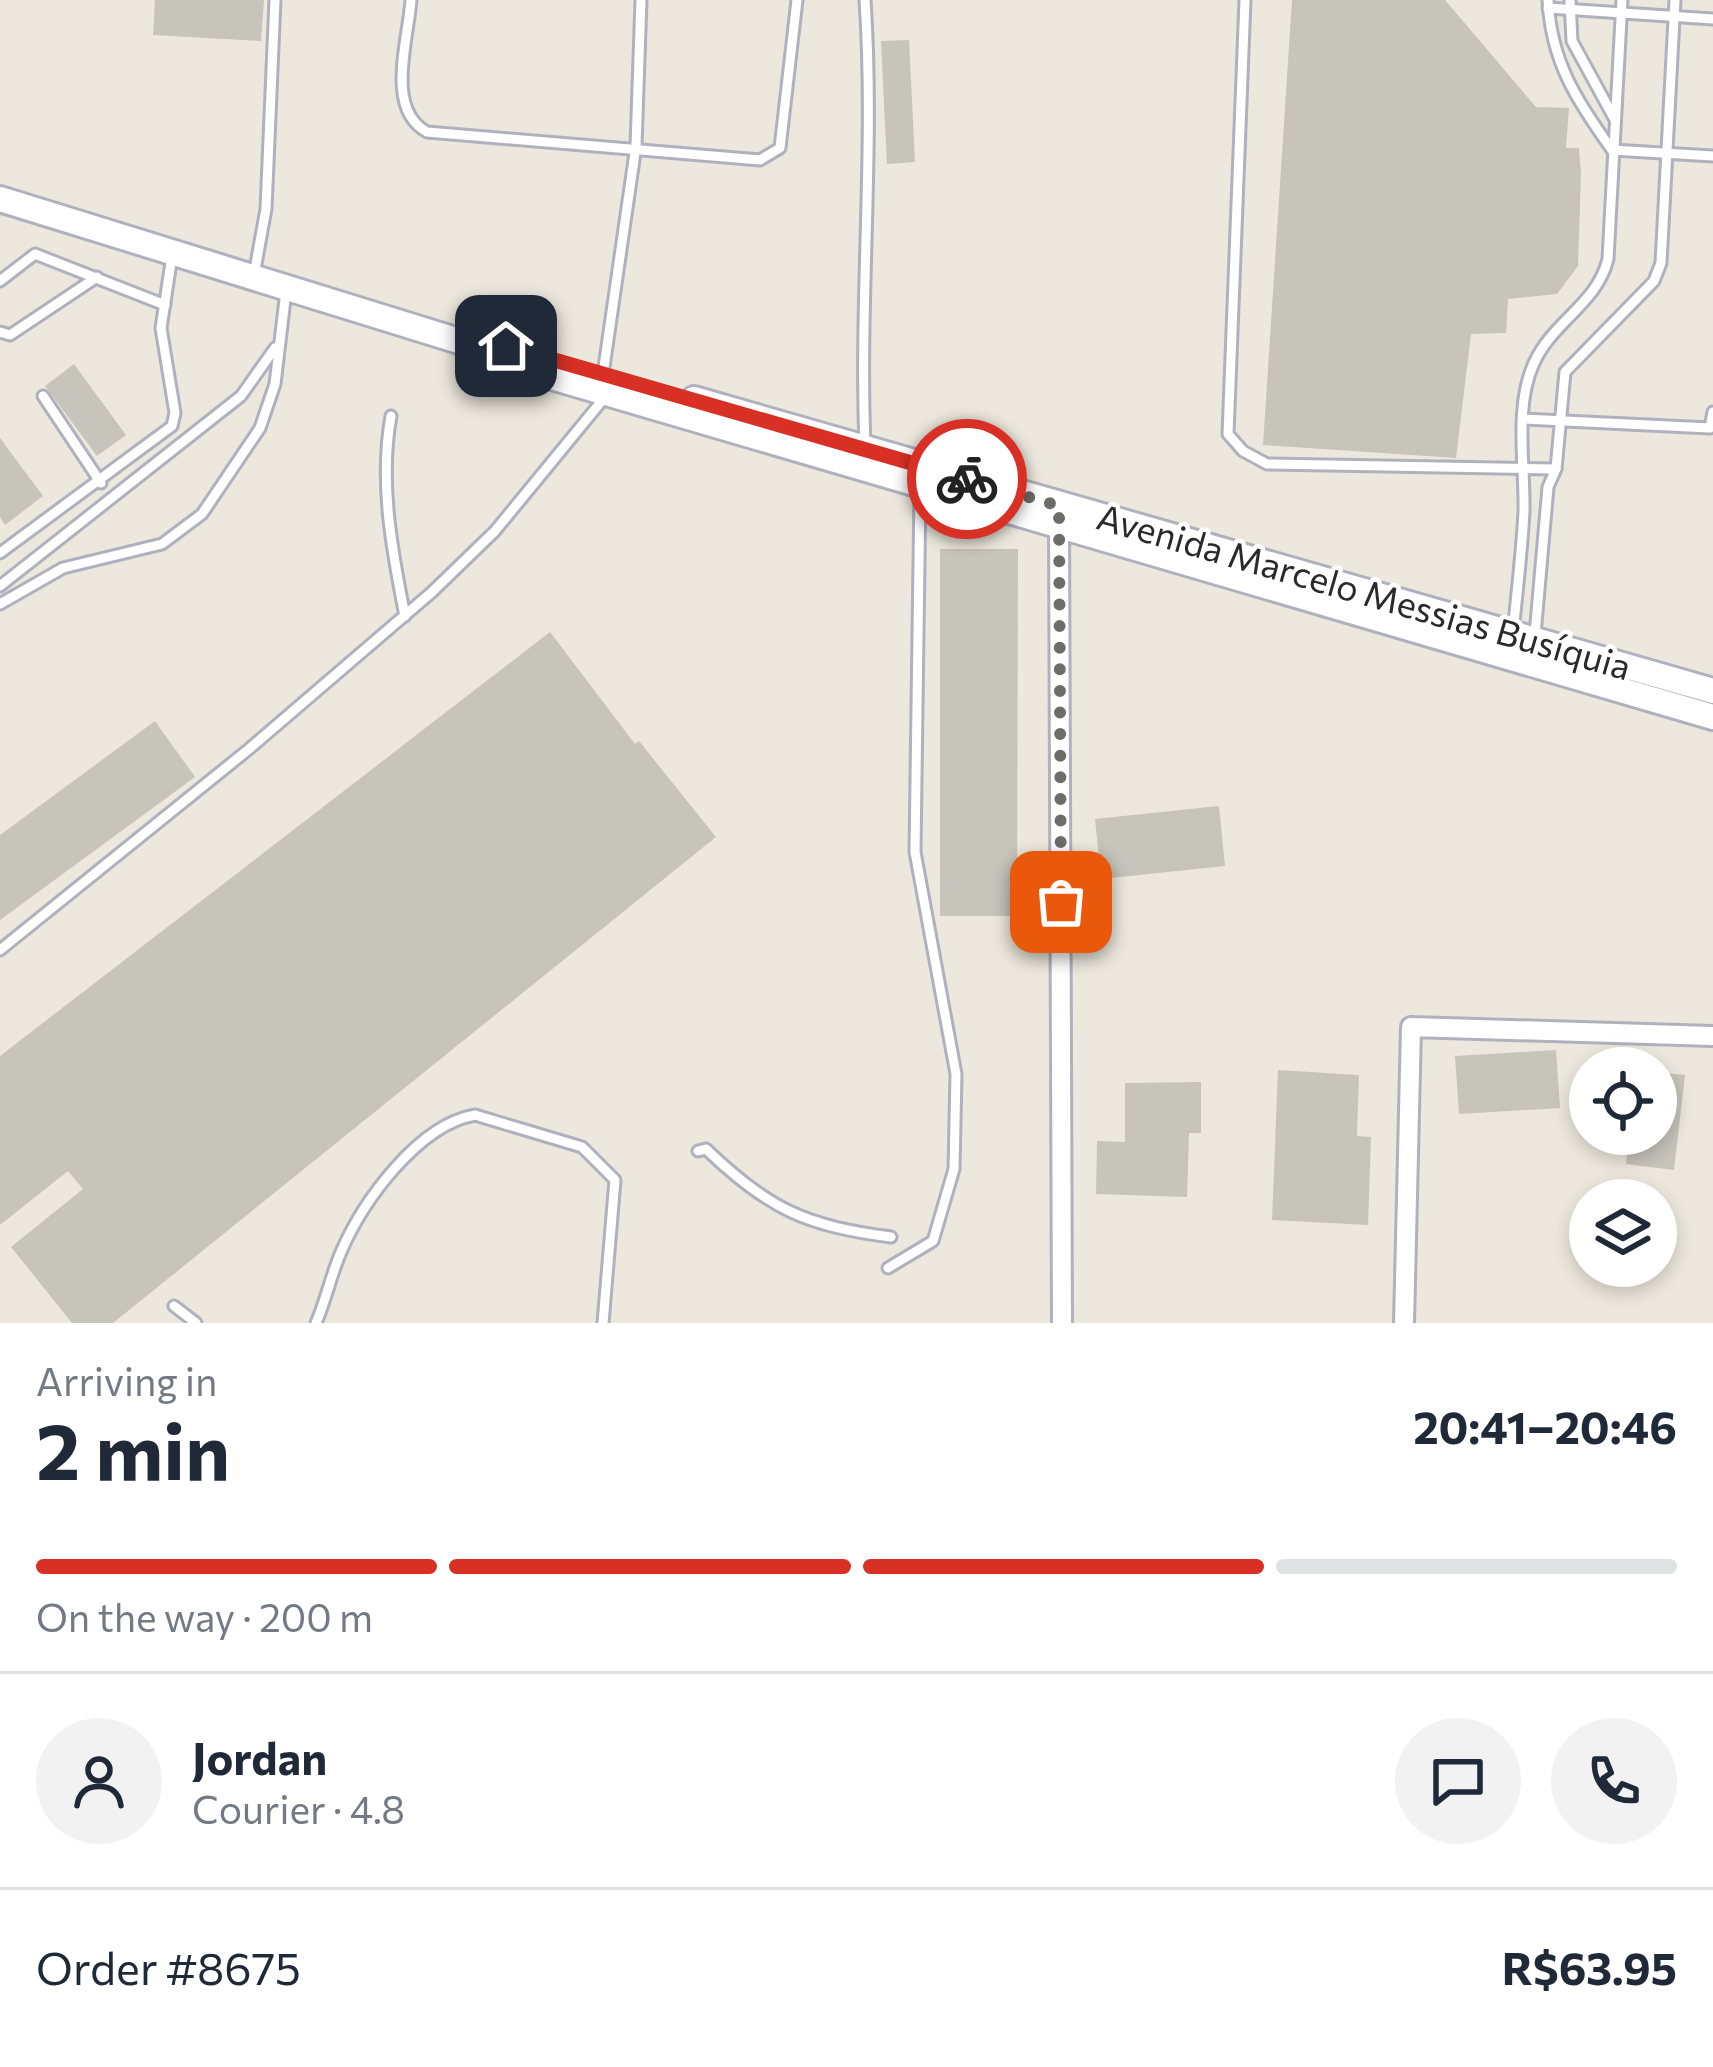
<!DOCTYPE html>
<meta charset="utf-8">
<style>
:root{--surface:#fff;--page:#f2f2f3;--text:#1f2937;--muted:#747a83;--line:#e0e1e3;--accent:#d93025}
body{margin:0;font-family:Commissioner,sans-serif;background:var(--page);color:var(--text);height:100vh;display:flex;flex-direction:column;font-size:45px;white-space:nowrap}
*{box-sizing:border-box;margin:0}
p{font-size:39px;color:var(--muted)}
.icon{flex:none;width:66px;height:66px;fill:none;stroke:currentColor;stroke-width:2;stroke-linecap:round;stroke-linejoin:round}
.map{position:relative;height:1323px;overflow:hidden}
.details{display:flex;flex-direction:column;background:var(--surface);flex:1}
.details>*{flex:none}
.tools{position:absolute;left:1569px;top:1047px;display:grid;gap:24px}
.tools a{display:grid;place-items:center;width:108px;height:108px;border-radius:50%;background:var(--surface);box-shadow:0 6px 18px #0003;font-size:60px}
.pin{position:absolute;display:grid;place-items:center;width:102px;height:102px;color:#fff;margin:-51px;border-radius:24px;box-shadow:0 6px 18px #0006}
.courier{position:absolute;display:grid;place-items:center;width:120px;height:120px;margin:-60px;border:9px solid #d93025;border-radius:50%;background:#fff;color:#222;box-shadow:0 3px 15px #0007}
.head em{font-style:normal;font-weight:700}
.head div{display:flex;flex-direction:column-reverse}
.head{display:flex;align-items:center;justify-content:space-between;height:204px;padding:0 36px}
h1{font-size:78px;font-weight:700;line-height:90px}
.bar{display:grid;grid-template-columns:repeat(4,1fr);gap:18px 12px;align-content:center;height:144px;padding:0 36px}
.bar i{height:15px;border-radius:9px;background:var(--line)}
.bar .active{background:var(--accent)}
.bar p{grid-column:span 4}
.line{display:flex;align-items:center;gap:30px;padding:0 36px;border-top:3px solid var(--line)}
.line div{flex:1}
.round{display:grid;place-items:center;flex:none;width:126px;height:126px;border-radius:63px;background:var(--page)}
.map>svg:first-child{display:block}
.building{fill:#c7c4bc}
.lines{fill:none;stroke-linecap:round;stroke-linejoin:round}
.service-casing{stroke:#b0b1be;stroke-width:15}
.minor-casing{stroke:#b0b1be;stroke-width:24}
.tertiary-casing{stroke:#b0b1be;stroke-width:30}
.service{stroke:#fff;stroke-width:9}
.minor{stroke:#fff;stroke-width:18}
.tertiary{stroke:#fff;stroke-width:24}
.done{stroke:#6e6c69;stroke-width:12;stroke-dasharray:0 21.6}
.route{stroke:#d93025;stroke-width:15}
.labels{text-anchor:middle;stroke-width:9;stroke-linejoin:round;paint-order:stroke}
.street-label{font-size:36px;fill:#2a2a2a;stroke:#fff}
</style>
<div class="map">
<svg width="1713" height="1323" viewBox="0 0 1713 1323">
<rect width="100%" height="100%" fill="#ece8dd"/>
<g class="building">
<path d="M 155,0 L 264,0 L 261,41 L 153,35 Z"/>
<path d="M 1292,0 L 1445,0 L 1536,107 L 1569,108 L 1566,148 L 1579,148 L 1581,173 L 1578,266 L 1557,294 L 1508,299 L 1506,333 L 1471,334 L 1456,458 L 1263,445 Z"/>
<path d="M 909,40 L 915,162 L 887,164 L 881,41 Z"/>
<path d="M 74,364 L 126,435 L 97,456 L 45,386 Z"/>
<path d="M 0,438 L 43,496 L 5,525 L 0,517 Z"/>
<path d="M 940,549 L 1018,549 L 1017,916 L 940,916 Z"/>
<path d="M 550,632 L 635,744 L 639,741 L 716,837 L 113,1323 L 72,1323 L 11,1247 L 83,1189 L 68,1171 L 0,1225 L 0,1056 Z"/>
<path d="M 155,721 L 195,777 L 0,920 L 0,835 Z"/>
<path d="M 1219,806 L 1225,866 L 1101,879 L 1095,819 Z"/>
<path d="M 1556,1050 L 1560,1108 L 1459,1114 L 1455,1056 Z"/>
<path d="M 1278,1070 L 1359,1075 L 1357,1136 L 1371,1137 L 1368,1225 L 1272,1220 Z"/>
<path d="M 1656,1072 L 1685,1075 L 1674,1170 L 1626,1164 L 1629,1134 L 1656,1134 Z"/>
<path d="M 1201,1082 L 1201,1133 L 1189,1133 L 1187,1197 L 1096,1194 L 1097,1141 L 1125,1142 L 1125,1083 Z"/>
</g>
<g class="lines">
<defs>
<g id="service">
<path d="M 411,0 C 408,42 385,109 427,132 L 760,160 L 780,148 L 797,0"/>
<path d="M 865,0 C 875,148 859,297 865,446"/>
<path d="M 1245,0 L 1228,434 L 1243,451 L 1267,464 L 1556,469"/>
<path d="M 1548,0 C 1551,62 1577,101 1612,150"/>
<path d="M 1570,0 L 1572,41 L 1614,118"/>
<path d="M 1548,8 L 1713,19"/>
<path d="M 1612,150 L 1713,156"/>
<path d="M 254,275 L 266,209 L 275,0"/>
<path d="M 0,281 L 35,254 L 165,305"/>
<path d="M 0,332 L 10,335 L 97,277"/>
<path d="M 603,374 L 636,146 L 641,0"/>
<path d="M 43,396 L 101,483"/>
<path d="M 391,416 C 379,482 392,551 405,616"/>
<path d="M 1523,419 L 1710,428 L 1713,412"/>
<path d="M 0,553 L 172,426 L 175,413 L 161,328 L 172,256"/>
<path d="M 0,586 L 241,396 L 275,348"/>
<path d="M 0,604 L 63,568 L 162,544 L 202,514 L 260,428 L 275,384 L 286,291"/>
<path d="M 1513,632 C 1517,592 1522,551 1524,511 C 1525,465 1514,406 1534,363 C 1553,321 1597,304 1608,259 L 1622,0"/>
<path d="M 1535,635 L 1548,487 L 1556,469 L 1565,372 L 1654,281 L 1661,263 L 1675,0"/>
<path d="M 0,950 L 249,749 L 432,592 L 495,531 L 605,397"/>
<path d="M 698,1151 L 706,1149 C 768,1209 806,1226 891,1237"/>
<path d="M 888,1268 L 933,1241 L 954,1169 L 956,1074 L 915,852 L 920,490"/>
<path d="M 174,1306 L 196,1323"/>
<path d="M 316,1323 C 326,1300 331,1275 341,1252 C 363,1201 418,1125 475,1115 L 582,1147 L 615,1180 L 603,1323"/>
</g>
<g id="minor">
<path d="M 1059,518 L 1062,1323"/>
<path d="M 1404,1323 L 1411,1027 L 1713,1036"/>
</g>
<g id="tertiary">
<path d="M 0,199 L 459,341 L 504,363 L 1713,717"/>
<path d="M 694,399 L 1713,691"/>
</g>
</defs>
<use href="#service" class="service-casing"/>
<use href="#minor" class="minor-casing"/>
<use href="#tertiary" class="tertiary-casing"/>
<use href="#service" class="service"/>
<use href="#minor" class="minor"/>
<use href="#tertiary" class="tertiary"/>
</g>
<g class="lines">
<path class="done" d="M 967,479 L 1059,506 L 1061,902"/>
<path class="route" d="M 506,346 L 967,479"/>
</g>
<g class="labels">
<g class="street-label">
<text transform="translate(1364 592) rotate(16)" y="13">Avenida Marcelo Messias Busíquia</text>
</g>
</g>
</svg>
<div class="tools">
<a><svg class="icon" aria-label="locate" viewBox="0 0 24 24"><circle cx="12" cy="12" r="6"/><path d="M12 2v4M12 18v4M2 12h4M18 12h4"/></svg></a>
<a><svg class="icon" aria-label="layers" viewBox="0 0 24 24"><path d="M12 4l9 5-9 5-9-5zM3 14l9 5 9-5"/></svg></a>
</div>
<div class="pin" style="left:1061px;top:902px;background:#ea580c"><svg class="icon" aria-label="bag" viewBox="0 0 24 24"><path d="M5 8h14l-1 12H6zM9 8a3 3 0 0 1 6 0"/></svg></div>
<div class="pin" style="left:506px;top:346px;background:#1f2937"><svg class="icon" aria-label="home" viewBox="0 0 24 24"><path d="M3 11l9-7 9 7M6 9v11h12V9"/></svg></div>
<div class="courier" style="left:967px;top:479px"><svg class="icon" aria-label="bike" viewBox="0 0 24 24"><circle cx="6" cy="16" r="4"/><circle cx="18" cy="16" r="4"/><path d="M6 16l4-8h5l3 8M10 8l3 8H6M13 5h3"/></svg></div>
</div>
<section class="details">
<div class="head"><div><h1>2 min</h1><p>Arriving in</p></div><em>20:41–20:46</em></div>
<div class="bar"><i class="active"></i><i class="active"></i><i class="active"></i><i></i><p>On the way · 200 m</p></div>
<div class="line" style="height:216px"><a class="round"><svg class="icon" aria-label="person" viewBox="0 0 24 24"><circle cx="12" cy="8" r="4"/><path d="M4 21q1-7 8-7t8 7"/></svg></a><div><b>Jordan</b><p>Courier · 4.8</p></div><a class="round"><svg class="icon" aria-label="chat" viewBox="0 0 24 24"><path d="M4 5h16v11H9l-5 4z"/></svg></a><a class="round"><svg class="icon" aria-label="phone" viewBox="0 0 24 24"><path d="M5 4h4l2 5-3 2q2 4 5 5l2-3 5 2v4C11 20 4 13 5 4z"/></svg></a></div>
<div class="line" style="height:156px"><div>Order #8675</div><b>R$63.95</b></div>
</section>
